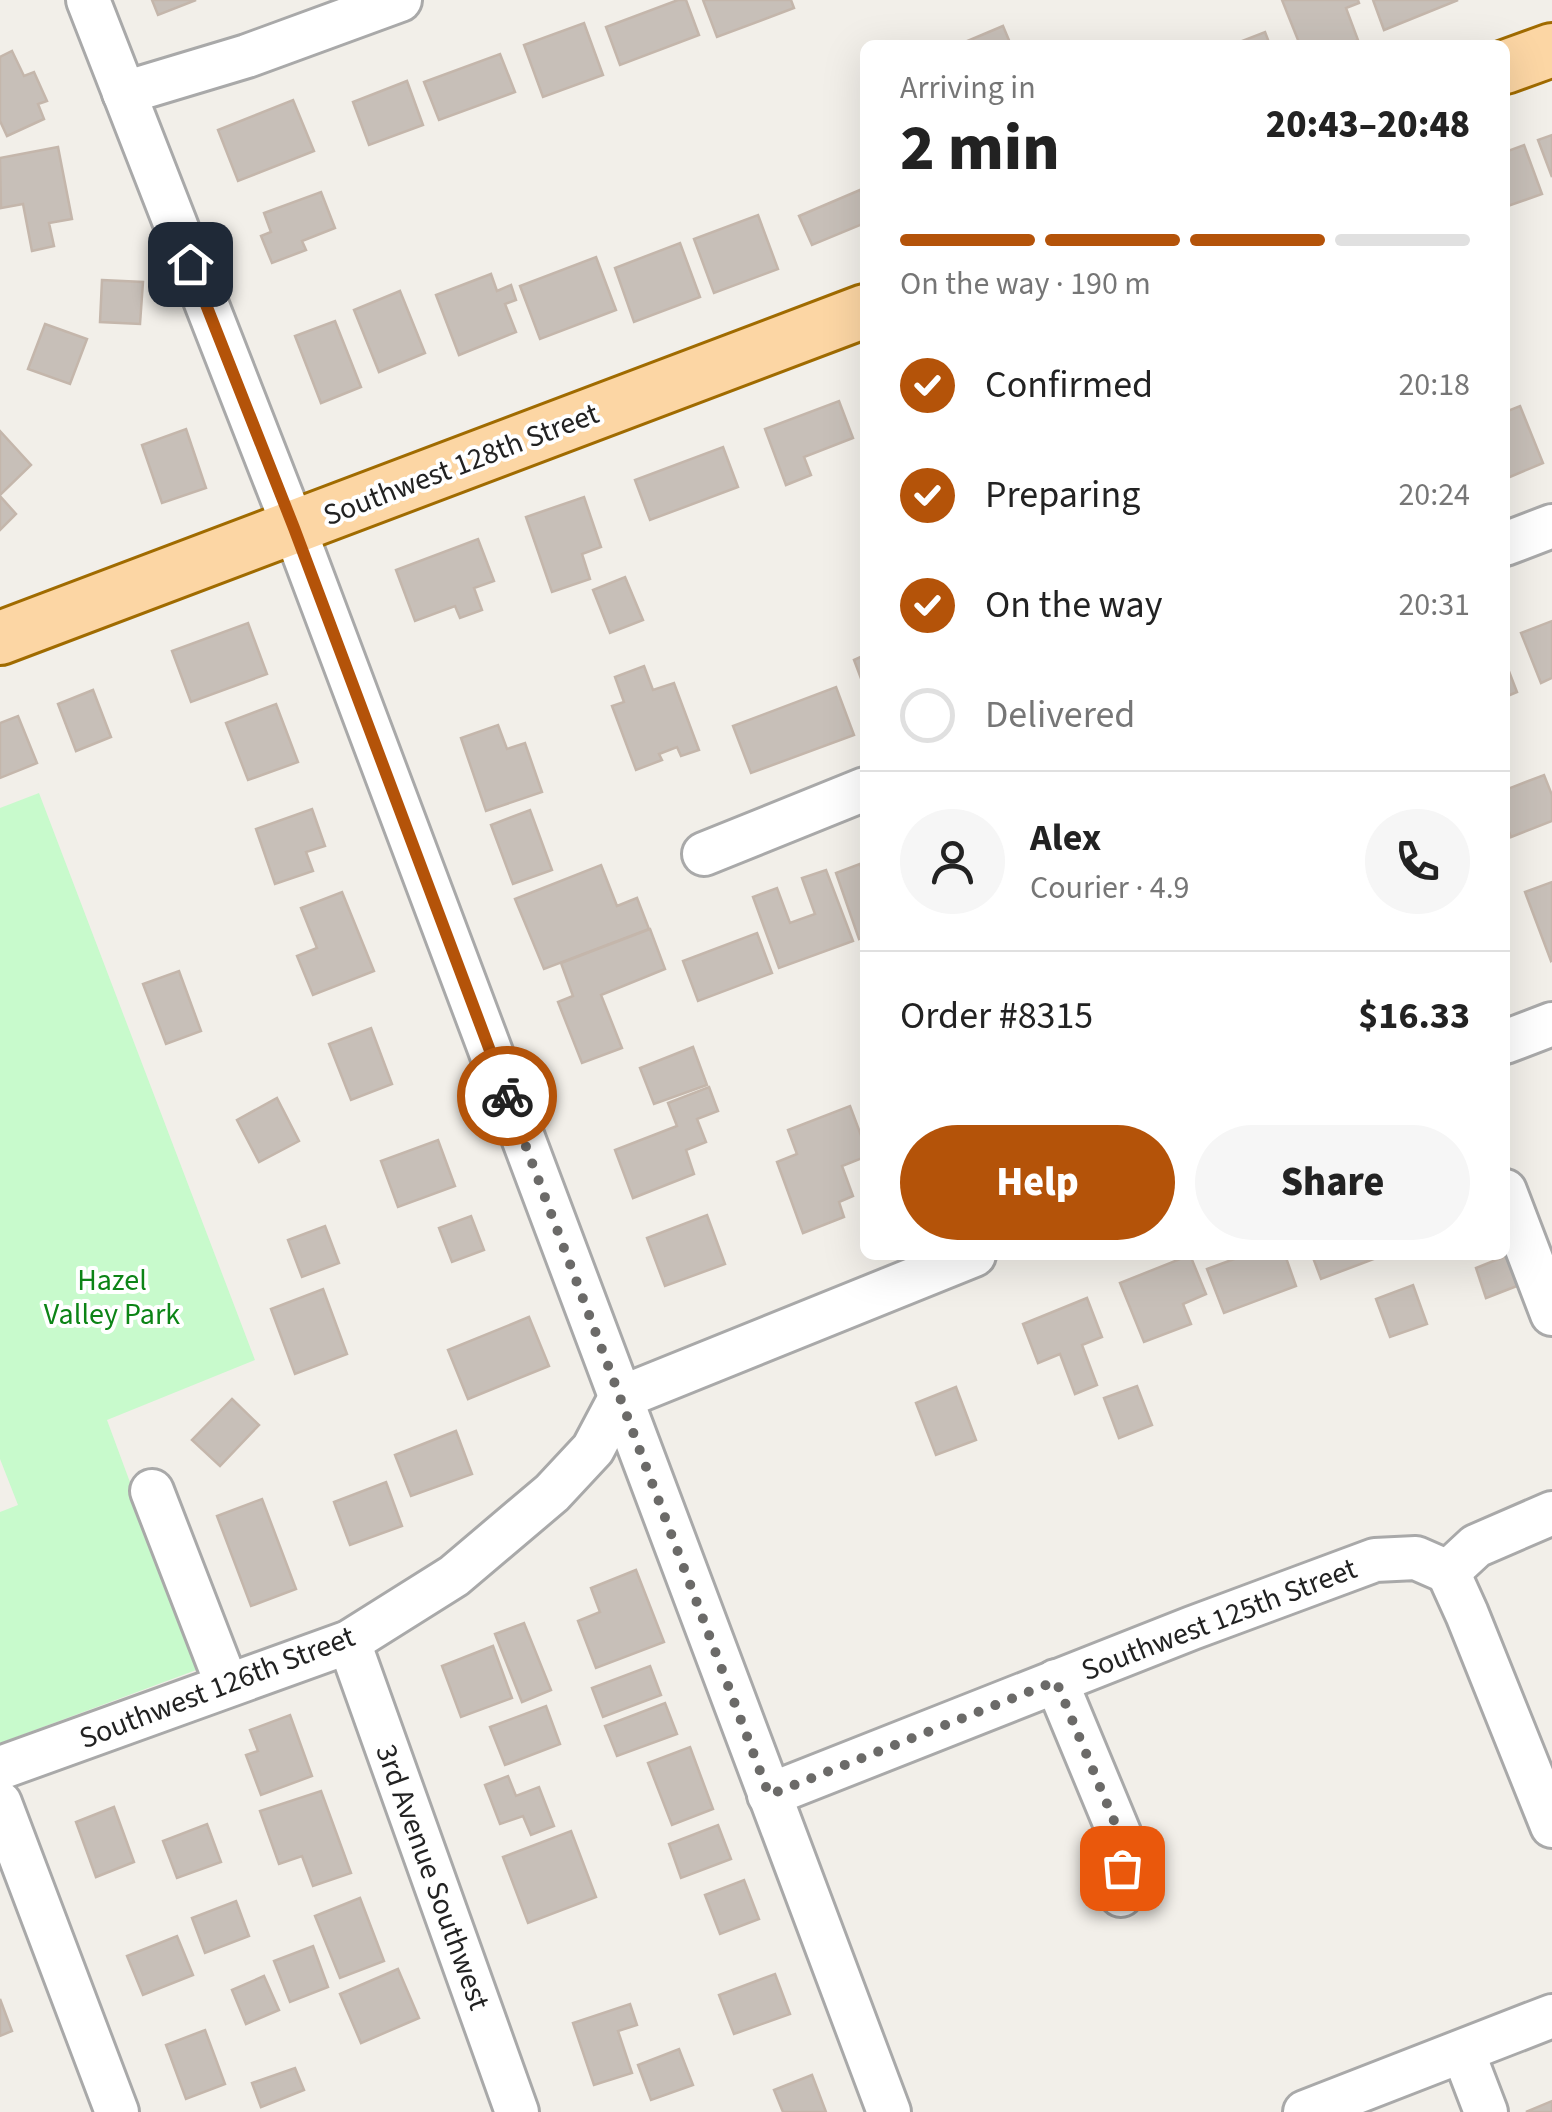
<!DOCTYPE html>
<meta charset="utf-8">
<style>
:root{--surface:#fff;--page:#f6f6f6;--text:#222;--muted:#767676;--line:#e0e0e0;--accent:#b45309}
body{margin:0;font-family:"Source Sans 3",sans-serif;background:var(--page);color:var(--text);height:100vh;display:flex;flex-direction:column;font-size:38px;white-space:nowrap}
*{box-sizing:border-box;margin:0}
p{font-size:32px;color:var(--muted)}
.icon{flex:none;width:55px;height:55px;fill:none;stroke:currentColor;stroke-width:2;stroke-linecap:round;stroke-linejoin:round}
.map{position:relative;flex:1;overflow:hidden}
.drawer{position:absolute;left:860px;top:40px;width:650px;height:1220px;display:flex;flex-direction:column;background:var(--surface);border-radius:15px;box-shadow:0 10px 40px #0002}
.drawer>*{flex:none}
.pin{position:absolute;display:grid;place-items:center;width:85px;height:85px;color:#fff;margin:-42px;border-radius:20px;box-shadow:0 5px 15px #0006}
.courier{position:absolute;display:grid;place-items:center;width:100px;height:100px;margin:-50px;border:8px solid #b45309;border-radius:50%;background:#fff;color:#222;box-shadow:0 2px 12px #0007}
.head em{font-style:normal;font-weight:800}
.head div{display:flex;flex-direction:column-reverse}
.head{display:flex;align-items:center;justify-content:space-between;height:170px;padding:0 40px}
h1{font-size:65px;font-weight:800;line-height:75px}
.bar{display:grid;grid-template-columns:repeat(4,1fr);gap:15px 10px;align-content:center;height:120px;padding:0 40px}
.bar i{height:12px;border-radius:8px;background:var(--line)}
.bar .active{background:var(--accent)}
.bar p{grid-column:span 4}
.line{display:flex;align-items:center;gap:25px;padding:0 40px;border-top:2px solid var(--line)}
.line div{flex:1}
.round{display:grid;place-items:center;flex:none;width:105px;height:105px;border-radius:52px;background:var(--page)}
ol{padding:0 40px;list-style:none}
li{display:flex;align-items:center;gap:30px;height:110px}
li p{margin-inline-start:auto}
li .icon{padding:10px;border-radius:50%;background:var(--accent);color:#fff;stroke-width:4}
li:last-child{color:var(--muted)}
li i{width:55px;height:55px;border:5px solid var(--line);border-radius:50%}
.primary-button{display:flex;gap:20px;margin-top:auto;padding:20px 40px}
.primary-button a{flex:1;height:115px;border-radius:60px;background:var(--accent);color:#fff;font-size:40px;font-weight:800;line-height:115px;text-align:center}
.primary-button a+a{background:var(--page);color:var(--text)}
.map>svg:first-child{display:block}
.park{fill:#c8facc}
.building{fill:#c7bfb8;stroke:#c4b6ab;stroke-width:2.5}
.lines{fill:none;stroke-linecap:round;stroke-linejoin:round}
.minor-casing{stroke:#a9a9a9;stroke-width:48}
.major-casing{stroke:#a06b00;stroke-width:58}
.minor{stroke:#fff;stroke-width:42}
.major{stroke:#fcd6a4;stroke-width:52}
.done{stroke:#6b6a68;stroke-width:10;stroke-dasharray:0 18}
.route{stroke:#b45309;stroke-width:12}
.labels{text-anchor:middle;stroke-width:8;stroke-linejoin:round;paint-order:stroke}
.street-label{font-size:30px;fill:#222;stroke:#fff}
.park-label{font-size:30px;fill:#0c8416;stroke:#fff}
</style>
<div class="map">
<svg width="1552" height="2112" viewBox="0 0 1552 2112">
<rect width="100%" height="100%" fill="#f2efe9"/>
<path class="park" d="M 39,793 L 255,1360 L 107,1420 L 199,1669 L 0,1743 L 0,1512 L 18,1505 L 0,1459 L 0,808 Z"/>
<g class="building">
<path d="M 152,0 L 196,0 L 158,15 Z"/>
<path d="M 678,0 L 686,0 L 699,35 L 620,65 L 606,27 Z"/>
<path d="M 703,0 L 791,0 L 794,8 L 717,37 Z"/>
<path d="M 1282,0 L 1358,0 L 1359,3 L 1346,8 L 1358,40 L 1347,45 L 1300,45 Z"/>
<path d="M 1373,0 L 1458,0 L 1384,30 Z"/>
<path d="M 584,23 L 603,75 L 543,97 L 524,45 Z"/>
<path d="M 1003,26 L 1011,45 L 958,45 Z"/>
<path d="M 1265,32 L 1270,45 L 1232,45 Z"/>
<path d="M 12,51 L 24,76 L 34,72 L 47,101 L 38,104 L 44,119 L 7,136 L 0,121 L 0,57 Z"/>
<path d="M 500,54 L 515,92 L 439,120 L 424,82 Z"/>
<path d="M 407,81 L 423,125 L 369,145 L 353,102 Z"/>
<path d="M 293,100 L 314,151 L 238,181 L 218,130 Z"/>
<path d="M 1552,135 L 1552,177 L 1538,140 Z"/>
<path d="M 1524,145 L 1542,194 L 1505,207 L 1505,152 Z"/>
<path d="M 58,147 L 72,219 L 49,223 L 54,246 L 32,251 L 23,204 L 1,208 L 0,158 Z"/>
<path d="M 860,190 L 865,202 L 865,223 L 812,245 L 799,216 Z"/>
<path d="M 321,192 L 335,228 L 302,241 L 306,250 L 272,263 L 261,236 L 271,232 L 264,213 Z"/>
<path d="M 758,215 L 778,269 L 714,293 L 694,239 Z"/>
<path d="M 680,243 L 700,297 L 634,322 L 615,268 Z"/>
<path d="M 596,257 L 616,310 L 540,339 L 520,286 Z"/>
<path d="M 491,274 L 497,291 L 511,285 L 516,300 L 505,304 L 516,332 L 459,355 L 436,295 Z"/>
<path d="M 102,280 L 143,282 L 140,324 L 100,322 Z"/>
<path d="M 400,291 L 425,353 L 379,372 L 354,310 Z"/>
<path d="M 335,321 L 361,387 L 321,403 L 295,336 Z"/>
<path d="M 45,324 L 87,339 L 70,384 L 28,369 Z"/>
<path d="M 839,401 L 853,438 L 804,457 L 811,475 L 786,485 L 765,429 Z"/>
<path d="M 1520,406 L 1543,463 L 1505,479 L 1505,412 Z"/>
<path d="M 186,429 L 206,488 L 162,503 L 142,445 Z"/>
<path d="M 0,431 L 31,465 L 0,495 Z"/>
<path d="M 723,447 L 738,487 L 650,520 L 635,480 Z"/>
<path d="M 0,496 L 16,514 L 0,530 Z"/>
<path d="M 584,497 L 601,547 L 582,554 L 590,579 L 552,592 L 526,517 Z"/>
<path d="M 478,539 L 494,581 L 474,588 L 482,610 L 460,618 L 455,606 L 415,621 L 396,570 Z"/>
<path d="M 625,577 L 643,620 L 610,633 L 593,590 Z"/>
<path d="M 1552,621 L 1552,678 L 1541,683 L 1521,633 Z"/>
<path d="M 248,623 L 267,674 L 191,702 L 172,651 Z"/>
<path d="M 865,655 L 865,689 L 854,660 Z"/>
<path d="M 1505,661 L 1517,692 L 1505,697 Z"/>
<path d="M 644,666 L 653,690 L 674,683 L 699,750 L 681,756 L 677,747 L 659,754 L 662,760 L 636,770 L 612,706 L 624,702 L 615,677 Z"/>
<path d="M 836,687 L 854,735 L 751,773 L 733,726 Z"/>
<path d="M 93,690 L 111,737 L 76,751 L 58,704 Z"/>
<path d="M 276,704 L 298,762 L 248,780 L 226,723 Z"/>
<path d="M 18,716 L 37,763 L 0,778 L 0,723 Z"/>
<path d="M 498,725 L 507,749 L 525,743 L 542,792 L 486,811 L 461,738 Z"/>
<path d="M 1544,775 L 1552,795 L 1552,821 L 1511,837 L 1505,821 L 1505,790 Z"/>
<path d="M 312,809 L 325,846 L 306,852 L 313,871 L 275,884 L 256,829 Z"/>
<path d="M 530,810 L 552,870 L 513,884 L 491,825 Z"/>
<path d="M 860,864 L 865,880 L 865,936 L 859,939 L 836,873 Z"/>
<path d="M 601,865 L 617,906 L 637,898 L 649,929 L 544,969 L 515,899 Z"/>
<path d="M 826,870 L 853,941 L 779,968 L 753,897 L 777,888 L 790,923 L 815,914 L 802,878 Z"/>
<path d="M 1552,882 L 1552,960 L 1551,961 L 1525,892 Z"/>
<path d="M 342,892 L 374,971 L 313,995 L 297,956 L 317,948 L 301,908 Z"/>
<path d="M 650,929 L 665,969 L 601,995 L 622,1048 L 582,1063 L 558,1002 L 573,996 L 561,963 Z"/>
<path d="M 757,933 L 772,973 L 698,1001 L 683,961 Z"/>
<path d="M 179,971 L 201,1031 L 166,1044 L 143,984 Z"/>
<path d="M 371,1028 L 392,1084 L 351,1100 L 329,1044 Z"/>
<path d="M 693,1047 L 707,1085 L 654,1104 L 640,1068 Z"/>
<path d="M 709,1087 L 718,1111 L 697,1119 L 706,1142 L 686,1150 L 694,1174 L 633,1198 L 615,1150 L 677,1126 L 668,1103 Z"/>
<path d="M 277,1098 L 299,1141 L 259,1162 L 237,1120 Z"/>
<path d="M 850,1106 L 865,1146 L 865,1157 L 842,1166 L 853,1196 L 839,1202 L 844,1217 L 803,1233 L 777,1162 L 797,1154 L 788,1130 Z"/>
<path d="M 438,1140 L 455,1186 L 398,1207 L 381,1161 Z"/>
<path d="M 707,1215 L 725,1264 L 665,1286 L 647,1238 Z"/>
<path d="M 471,1216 L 484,1250 L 452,1262 L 439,1228 Z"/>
<path d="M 325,1226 L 339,1263 L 302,1277 L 288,1240 Z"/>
<path d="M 1190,1255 L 1206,1294 L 1183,1304 L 1191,1324 L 1144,1342 L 1120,1283 Z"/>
<path d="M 1245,1255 L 1285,1255 L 1296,1286 L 1224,1313 L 1207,1269 Z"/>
<path d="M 1312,1255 L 1384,1255 L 1321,1279 Z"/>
<path d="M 1506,1256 L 1517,1286 L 1486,1298 L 1476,1268 Z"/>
<path d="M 1413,1285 L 1427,1324 L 1390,1337 L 1376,1299 Z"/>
<path d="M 323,1289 L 347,1354 L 295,1374 L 271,1309 Z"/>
<path d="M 1087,1298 L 1102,1337 L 1082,1345 L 1097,1385 L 1075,1394 L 1060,1354 L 1038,1363 L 1023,1324 Z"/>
<path d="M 529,1317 L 549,1366 L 468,1399 L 448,1350 Z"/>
<path d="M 1137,1386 L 1152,1425 L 1119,1438 L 1104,1398 Z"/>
<path d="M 956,1387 L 976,1440 L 936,1455 L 916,1403 Z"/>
<path d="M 232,1399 L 259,1425 L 220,1466 L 192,1440 Z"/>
<path d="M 456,1431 L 472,1474 L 411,1496 L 395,1455 Z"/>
<path d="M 386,1482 L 402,1526 L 350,1545 L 334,1502 Z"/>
<path d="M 262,1499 L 296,1589 L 251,1606 L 217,1516 Z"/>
<path d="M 636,1570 L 664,1642 L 596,1668 L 578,1621 L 600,1612 L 591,1588 Z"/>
<path d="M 524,1623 L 551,1690 L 522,1702 L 495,1634 Z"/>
<path d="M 493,1646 L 512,1698 L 461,1717 L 442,1666 Z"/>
<path d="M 650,1666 L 661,1695 L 603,1717 L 592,1688 Z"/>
<path d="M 665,1703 L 677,1734 L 617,1756 L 605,1726 Z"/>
<path d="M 546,1706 L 560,1744 L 505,1765 L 490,1727 Z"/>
<path d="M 290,1715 L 312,1776 L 261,1795 L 246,1755 L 258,1751 L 250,1730 Z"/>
<path d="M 690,1747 L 713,1809 L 672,1825 L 648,1763 Z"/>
<path d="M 508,1776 L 516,1796 L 539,1787 L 554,1826 L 531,1835 L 523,1816 L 500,1824 L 485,1785 Z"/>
<path d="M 321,1791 L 351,1873 L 313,1886 L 302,1856 L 279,1864 L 260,1811 Z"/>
<path d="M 114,1807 L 134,1862 L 96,1877 L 76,1822 Z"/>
<path d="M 207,1824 L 221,1862 L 177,1878 L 163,1841 Z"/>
<path d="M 718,1825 L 731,1859 L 681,1878 L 669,1844 Z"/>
<path d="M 571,1831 L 596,1897 L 528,1923 L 503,1857 Z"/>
<path d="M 744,1880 L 759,1919 L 720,1934 L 705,1895 Z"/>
<path d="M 360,1898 L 384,1961 L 340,1978 L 315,1916 Z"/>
<path d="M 236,1901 L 249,1936 L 205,1953 L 192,1918 Z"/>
<path d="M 177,1936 L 193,1975 L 143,1995 L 127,1956 Z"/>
<path d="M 313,1946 L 328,1987 L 290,2002 L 274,1961 Z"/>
<path d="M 398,1969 L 419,2018 L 361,2043 L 340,1994 Z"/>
<path d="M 775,1974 L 790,2014 L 734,2034 L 719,1995 Z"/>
<path d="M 264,1976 L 279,2010 L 246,2024 L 232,1990 Z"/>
<path d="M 0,1999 L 12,2031 L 0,2036 Z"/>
<path d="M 630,2004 L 637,2025 L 618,2031 L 632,2073 L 594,2085 L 573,2023 Z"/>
<path d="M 205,2030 L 225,2084 L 186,2099 L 166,2045 Z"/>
<path d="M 679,2049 L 693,2085 L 651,2100 L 638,2065 Z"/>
<path d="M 295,2068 L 304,2090 L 261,2107 L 252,2083 Z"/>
<path d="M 812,2075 L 826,2112 L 783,2112 L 774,2090 Z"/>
<path d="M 1552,2101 L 1552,2112 L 1526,2112 Z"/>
</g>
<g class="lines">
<defs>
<g id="minor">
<path d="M 88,0 L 294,528 L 889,2112"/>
<path d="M 124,93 L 247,56 L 400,0"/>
<path d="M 1505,544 L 1552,526"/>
<path d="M 704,854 L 865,789"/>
<path d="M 1505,1042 L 1552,1024"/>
<path d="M 1505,1191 L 1552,1314"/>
<path d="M 152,1491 L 227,1685"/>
<path d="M 1448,1572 L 1467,1614 L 1552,1826"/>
<path d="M 1448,1572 L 1476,1546 L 1552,1513"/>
<path d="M 349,1642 L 517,2112"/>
<path d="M 1056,1681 L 1122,1840 L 1121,1895"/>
<path d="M 0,1768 L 349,1642 L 454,1576 L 552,1493 L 593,1449 L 620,1398 L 974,1255"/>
<path d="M 769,1795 L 1192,1628 L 1375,1560 L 1416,1558 L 1448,1572"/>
<path d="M 0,1803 L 117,2112"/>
<path d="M 1463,2052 L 1486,2112"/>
<path d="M 1305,2112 L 1552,2016"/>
</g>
<g id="major">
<path d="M 1505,67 L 1552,50"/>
<path d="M 0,638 L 865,311"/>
</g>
</defs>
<use href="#minor" class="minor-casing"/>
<use href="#major" class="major-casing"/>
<use href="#minor" class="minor"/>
<use href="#major" class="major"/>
</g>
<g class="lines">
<path class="done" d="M 507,1096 L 769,1795 L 1056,1681 L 1122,1840 L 1122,1868"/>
<path class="route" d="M 190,264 L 294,528 L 507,1096"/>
</g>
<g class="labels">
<g class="street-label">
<text transform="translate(461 464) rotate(-21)" y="10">Southwest 128th Street</text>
<text transform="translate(1219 1619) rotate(-21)" y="10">Southwest 125th Street</text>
<text transform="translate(217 1687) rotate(-21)" y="10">Southwest 126th Street</text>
<text transform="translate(433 1877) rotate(70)" y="10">3rd Avenue Southwest</text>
</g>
<g class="park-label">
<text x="112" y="1290">Hazel<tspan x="112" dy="34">Valley Park</tspan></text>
</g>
</g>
</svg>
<div class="pin" style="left:1122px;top:1868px;background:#ea580c"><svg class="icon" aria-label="bag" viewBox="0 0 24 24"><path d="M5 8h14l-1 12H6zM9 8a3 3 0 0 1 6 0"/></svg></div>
<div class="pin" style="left:190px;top:264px;background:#1f2937"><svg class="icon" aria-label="home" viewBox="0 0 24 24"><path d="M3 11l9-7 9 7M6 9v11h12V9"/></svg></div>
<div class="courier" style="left:507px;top:1096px"><svg class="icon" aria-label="bike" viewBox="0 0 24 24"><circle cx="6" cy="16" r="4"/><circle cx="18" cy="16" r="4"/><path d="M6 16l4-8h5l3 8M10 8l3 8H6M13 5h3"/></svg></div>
<section class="drawer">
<div class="head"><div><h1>2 min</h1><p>Arriving in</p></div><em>20:43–20:48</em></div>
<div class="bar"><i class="active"></i><i class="active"></i><i class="active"></i><i></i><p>On the way · 190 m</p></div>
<ol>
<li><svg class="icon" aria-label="check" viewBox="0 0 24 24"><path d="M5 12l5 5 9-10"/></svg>Confirmed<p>20:18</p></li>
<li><svg class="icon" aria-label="check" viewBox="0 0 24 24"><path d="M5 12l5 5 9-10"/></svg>Preparing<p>20:24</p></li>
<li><svg class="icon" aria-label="check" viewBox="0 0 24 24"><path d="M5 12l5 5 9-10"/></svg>On the way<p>20:31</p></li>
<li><i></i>Delivered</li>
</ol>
<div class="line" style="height:180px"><a class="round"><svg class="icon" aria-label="person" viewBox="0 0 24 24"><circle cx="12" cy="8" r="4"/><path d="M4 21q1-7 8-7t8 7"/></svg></a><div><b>Alex</b><p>Courier · 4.9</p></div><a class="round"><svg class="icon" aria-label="phone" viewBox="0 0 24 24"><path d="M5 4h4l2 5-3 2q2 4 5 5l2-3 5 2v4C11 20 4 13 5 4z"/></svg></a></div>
<div class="line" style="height:130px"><div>Order #8315</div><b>$16.33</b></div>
<div class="primary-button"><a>Help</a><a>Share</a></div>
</section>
</div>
